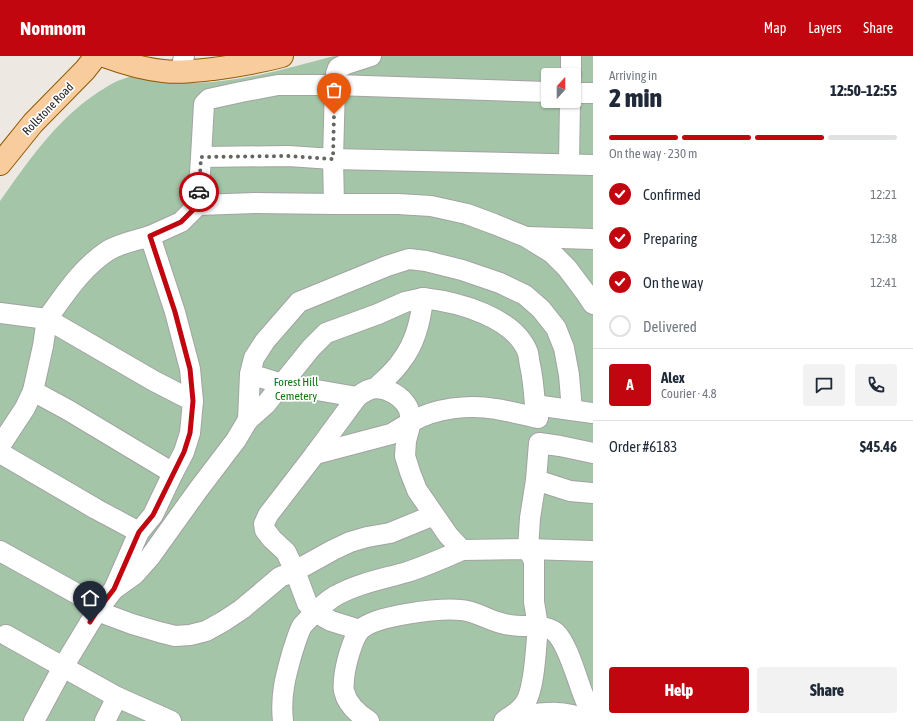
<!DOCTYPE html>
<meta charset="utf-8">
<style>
:root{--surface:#fff;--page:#f2f2f3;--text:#1f2937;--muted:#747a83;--line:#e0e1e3;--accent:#c10610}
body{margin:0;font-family:"Asap Condensed",sans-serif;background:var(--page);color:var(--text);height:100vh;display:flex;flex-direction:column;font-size:15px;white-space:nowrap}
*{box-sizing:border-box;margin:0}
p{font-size:13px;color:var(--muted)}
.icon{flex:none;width:22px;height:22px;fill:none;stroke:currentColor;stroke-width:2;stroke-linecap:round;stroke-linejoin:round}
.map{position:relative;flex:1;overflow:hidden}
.drawer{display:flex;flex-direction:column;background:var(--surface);width:320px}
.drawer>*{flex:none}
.needle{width:26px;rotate:21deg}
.controls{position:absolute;left:541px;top:12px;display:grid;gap:8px}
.controls a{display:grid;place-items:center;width:40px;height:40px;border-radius:4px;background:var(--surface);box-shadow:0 1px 3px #0004;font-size:20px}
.pin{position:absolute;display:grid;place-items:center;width:34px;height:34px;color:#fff;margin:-41px -17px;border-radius:50% 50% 50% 0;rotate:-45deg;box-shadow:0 0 4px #0007}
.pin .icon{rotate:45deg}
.courier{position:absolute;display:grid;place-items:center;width:40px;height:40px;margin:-20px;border:3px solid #c10610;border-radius:50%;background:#fff;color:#222;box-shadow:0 1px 5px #0007}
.overview em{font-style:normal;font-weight:800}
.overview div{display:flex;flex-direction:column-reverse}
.overview{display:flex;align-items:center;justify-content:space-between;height:68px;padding:0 16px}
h1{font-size:26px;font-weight:800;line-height:30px}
.bar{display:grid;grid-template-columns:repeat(4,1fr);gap:6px 4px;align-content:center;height:48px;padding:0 16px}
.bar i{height:5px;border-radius:3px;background:var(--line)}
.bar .on{background:var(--accent)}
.bar p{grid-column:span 4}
.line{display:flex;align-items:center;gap:10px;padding:0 16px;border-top:1px solid var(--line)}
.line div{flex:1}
.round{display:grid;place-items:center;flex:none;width:42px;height:42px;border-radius:4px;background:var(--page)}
ol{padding:0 16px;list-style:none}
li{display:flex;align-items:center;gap:12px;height:44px}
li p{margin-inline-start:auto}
li .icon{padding:4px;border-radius:50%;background:var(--accent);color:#fff;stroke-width:4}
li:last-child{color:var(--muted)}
li i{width:22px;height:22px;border:2px solid var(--line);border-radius:50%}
.cta{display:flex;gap:8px;margin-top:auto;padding:8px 16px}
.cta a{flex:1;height:46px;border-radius:4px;background:var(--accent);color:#fff;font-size:16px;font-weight:800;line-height:46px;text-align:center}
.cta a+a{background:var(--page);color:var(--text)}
header{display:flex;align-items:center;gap:24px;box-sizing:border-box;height:56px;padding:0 20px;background:var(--accent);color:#fff}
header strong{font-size:19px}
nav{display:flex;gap:22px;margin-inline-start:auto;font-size:14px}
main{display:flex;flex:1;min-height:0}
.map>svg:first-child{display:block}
.cemetery{fill:#a4c5a7;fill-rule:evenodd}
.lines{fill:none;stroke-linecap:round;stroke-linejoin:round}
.minor-casing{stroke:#a3a3a3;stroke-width:22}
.major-casing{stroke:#8f5a05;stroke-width:24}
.minor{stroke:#fff;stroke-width:20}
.major{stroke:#f8cc9c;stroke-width:22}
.done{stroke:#656461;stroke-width:4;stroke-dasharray:0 7.2}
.route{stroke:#c10610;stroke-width:5}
.labels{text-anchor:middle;stroke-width:3.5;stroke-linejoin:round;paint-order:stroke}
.street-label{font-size:12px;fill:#1c1c1c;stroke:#fff}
.park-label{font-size:12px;fill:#0f7512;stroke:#fff}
</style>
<header>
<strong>Nomnom</strong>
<nav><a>Map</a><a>Layers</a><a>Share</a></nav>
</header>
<main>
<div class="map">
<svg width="593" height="665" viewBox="0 0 593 665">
<rect width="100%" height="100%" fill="#ede9e2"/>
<path class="cemetery" d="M 334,0 L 593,0 L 593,665 L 0,665 L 0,145 C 28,106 56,64 97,37 C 105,32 113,26 123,23 C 128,21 136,19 141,19 C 146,19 151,21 156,22 C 169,24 182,27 195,27 C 242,26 289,12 334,0 ZM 548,19 L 574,19 L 574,45 L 548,45 Z"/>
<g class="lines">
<defs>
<g id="minor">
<path d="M 371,0 L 346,8 L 338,12 L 336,18 L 335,29 L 548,36"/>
<path d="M 181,16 L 184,0"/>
<path d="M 571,19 L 571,0"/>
<path d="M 574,37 L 593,37"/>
<path d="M 569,108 L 570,45"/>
<path d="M 334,148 L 333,103 L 593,109"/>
<path d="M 198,149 L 201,101 L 288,100 L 333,103 L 335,29 L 278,29 L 241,36 L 209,43 L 204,48 L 201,101"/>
<path d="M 150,180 L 181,166 L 198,149 L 255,147 L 334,148 L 398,148 L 431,150 L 467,158 L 494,168 L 526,181 L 552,197 L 567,212 L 585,236 L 593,248"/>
<path d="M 527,181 L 593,183"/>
<path d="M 423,242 C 458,246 515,261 528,297 C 529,301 529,305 530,309 C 533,322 534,336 535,349"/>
<path d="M 0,257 L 47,263 C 65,238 82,211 109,194 C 121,187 137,184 150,180 L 175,256 L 190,313 L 193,345 L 190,377 L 184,396 L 173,417 L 68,354 L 33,335 L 25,352 L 0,390"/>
<path d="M 250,318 L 282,328 L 266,348 L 248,364 L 250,318 L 254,302 L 265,285 L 299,246 L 387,210 L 409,203 L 426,205 L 462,214 L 500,227 L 525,239 L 541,253 L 556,272 L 564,292 L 569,319 L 572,354"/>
<path d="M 376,332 C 385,323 395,315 402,304 C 415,287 421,263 423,242 L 405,246 L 378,258 L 326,277 L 311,292 L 282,328 L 357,341 C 362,337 370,332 377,332 C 389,333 401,340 407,350 C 410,354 410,361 411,366 C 435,352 469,348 496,353 C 510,355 524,359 538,362 L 535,349 L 593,357"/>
<path d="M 33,335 L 43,290 L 47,263 L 154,325 L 193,345"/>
<path d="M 0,397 L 96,453 L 139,476 L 153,459 L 173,417"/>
<path d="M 593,397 L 560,390 L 539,387 L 536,424 L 570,435 L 593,437"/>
<path d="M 315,398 L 357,341"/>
<path d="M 536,424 L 530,462 L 528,493 L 534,505 L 534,546 L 538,570 C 544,571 550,572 555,576 C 566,586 574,613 579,627 C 583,639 588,651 593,662"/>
<path d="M 139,476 L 114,533 L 135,518 L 150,501 L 198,434 L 236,384 L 248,364"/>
<path d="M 462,494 L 528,493 L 593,495"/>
<path d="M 0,495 L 81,540 L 89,546 L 97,555 L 63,611 L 117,641 L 171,665"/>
<path d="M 114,533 L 97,555 L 132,568 L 159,576 L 175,580 L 190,579 L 206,575 L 224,565 L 242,553 L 280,521 L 295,515 L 286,496 L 272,483 L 265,474 L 264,468 L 268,459 L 315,398 L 391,378 L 411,366 L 406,385 L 405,400 L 410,416 L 417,434 L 448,479 L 462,494 C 444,502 426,510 407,516 C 383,523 359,527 337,539 C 329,543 322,550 315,556 L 307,547 L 295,515 L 333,494 L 350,486 L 367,481 L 390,477 L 434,459"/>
<path d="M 6,579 L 63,611 L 34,665"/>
<path d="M 508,662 C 537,658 560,651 588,665"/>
<path d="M 105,665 L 117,641"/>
<path d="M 283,665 C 280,639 286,618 293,594 C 296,586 298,577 302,570 C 306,565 311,561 315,556 L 331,565 L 360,574"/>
<path d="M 369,665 C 358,658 347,648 344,635 C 343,631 344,627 344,623 C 345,611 352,583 360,574 C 375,559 440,552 461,554 C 475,555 488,564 501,567 C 513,571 525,570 538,570 C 536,588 535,633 525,647 C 520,655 512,660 504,665"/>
</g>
<g id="major">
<path d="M 104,0 C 123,7 143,13 163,15 C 180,17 196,15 213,13 C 236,10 259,6 282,0"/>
<path d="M 0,108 L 33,67 L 85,14 L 96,0"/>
</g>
</defs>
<use href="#minor" class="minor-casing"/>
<use href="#major" class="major-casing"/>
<use href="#minor" class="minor"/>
<use href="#major" class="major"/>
</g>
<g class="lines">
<path class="done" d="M 199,136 L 201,101 L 288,100 L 333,103 L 334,58"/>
<path class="route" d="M 90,566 L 97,555 L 114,533 L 139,476 L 153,459 L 184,396 L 190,377 L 193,345 L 190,313 L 175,256 L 150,180 L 181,166 L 198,149 L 199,136"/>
</g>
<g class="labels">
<g class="street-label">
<text transform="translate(48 53) rotate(-46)" y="4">Rollstone Road</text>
</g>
<g class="park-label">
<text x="296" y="330">Forest Hill<tspan x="296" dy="14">Cemetery</tspan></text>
</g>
</g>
</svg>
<div class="controls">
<a><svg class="needle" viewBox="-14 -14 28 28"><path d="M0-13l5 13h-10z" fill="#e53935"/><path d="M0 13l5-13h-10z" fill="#747a83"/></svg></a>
</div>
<div class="pin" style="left:334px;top:58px;background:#ea580c"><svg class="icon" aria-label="bag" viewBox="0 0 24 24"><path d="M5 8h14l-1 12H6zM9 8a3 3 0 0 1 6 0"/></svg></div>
<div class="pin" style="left:90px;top:566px;background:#1f2937"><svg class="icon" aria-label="home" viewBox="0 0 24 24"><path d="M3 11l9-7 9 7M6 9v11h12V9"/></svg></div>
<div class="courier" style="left:199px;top:136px"><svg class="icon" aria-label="car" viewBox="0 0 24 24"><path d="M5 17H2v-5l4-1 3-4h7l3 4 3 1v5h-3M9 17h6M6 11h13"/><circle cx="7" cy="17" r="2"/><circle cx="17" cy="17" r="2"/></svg></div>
</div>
<section class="drawer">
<div class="overview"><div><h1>2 min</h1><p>Arriving in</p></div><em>12:50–12:55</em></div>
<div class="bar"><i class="on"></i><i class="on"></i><i class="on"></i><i></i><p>On the way · 230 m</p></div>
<ol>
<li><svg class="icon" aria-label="check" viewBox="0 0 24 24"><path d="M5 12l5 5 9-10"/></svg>Confirmed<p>12:21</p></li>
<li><svg class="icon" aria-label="check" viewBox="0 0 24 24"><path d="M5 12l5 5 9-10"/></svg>Preparing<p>12:38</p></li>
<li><svg class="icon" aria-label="check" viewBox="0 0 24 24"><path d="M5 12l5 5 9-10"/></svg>On the way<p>12:41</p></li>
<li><i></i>Delivered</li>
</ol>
<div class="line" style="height:72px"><b class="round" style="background:var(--accent);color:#fff">A</b><div><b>Alex</b><p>Courier · 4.8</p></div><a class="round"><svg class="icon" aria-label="chat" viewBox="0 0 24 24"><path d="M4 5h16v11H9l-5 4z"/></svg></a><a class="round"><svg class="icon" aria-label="phone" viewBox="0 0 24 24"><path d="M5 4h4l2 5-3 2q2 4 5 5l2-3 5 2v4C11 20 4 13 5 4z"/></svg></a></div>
<div class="line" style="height:52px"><div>Order #6183</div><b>$45.46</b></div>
<div class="cta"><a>Help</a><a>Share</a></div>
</section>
</main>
